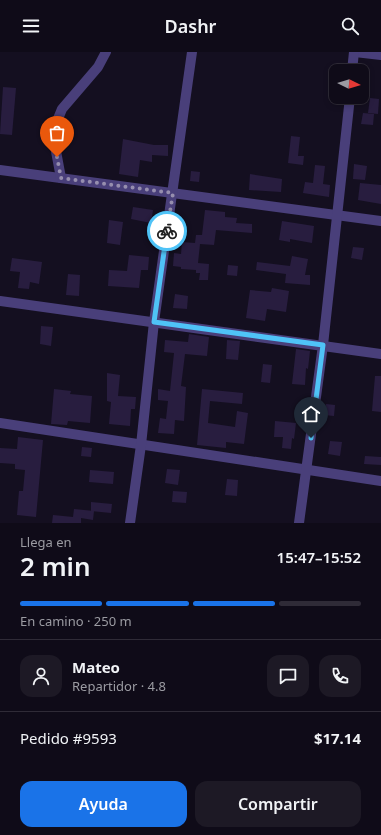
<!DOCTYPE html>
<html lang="es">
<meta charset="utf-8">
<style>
:root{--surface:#0f0b18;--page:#1d1925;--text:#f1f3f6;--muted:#9b9ba2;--line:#2f2b37;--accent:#1a73e8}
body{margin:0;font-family:"Noto Sans",sans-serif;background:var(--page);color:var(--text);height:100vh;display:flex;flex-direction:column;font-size:15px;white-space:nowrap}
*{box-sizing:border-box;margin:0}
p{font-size:13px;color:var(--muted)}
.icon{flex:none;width:22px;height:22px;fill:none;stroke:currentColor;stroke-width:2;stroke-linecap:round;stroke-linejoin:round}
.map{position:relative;height:471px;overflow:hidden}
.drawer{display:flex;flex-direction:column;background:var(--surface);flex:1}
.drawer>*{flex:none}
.needle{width:26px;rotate:95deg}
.buttons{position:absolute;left:329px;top:12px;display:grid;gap:8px}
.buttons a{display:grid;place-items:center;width:40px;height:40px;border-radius:8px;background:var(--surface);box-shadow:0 2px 6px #0003,0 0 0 1px var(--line);font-size:20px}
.pin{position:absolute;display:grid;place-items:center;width:34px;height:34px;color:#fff;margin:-41px -17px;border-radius:50% 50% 50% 0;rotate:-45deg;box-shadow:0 0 4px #0007}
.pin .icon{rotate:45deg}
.courier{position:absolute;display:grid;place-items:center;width:40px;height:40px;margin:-20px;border:3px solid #4fc3f7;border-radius:50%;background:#fff;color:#222;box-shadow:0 1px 5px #0007}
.summary em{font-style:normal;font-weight:600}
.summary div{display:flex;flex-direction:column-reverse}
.summary{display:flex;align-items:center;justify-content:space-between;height:68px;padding:0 20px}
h1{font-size:26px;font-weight:600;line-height:30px}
.bar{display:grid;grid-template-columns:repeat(4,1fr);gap:6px 4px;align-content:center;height:48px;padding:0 20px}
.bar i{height:5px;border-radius:3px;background:var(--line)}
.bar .current{background:var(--accent)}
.bar p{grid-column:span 4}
.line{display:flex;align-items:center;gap:10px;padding:0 20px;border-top:1px solid var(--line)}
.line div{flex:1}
.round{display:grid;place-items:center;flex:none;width:42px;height:42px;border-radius:12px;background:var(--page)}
.primary-button{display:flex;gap:8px;margin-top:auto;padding:8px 20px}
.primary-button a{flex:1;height:46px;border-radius:12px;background:var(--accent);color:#fff;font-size:16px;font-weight:600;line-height:46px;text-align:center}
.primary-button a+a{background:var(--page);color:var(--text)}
header{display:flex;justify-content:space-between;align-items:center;height:52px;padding:0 20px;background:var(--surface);font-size:18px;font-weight:600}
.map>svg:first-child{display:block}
.building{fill:#281d3f}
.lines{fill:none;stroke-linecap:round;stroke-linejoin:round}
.minor{stroke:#493f7a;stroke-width:10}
.done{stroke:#968eae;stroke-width:4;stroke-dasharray:0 7.2}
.route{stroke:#4fc3f7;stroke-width:5}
</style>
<header><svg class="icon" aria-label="menu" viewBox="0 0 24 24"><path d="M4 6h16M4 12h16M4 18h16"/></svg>Dashr<svg class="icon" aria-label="search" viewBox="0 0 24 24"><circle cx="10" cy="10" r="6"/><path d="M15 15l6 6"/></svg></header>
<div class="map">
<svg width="381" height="471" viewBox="0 0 381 471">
<rect width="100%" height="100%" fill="#140f20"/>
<g class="building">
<path d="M 3,35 L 16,36 L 12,83 L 0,82 Z"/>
<path d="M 370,46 L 379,47 L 378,62 L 368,61 Z"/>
<path d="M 363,61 L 374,62 L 373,73 L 361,72 Z"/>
<path d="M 291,84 L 300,85 L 298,104 L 304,104 L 303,113 L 288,111 Z"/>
<path d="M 123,87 L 154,93 L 168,93 L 168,104 L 152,103 L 152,110 L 140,108 L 138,125 L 119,122 Z"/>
<path d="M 354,112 L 367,114 L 365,128 L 353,127 Z"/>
<path d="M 315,113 L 325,114 L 323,132 L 330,133 L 329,145 L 303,141 L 305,130 L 313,131 Z"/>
<path d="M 191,119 L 200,120 L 199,130 L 190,129 Z"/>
<path d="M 250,122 L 282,127 L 281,140 L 249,138 Z"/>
<path d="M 360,131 L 381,133 L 381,152 L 358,148 Z"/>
<path d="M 133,155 L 153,158 L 151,171 L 131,167 Z"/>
<path d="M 205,158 L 225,160 L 225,165 L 237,166 L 236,171 L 252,172 L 252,181 L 216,178 L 214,193 L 200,192 L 198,211 L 209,212 L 208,228 L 199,228 L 200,221 L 196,221 L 196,218 L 181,217 L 181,215 L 173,214 L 174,201 L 181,202 L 182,190 L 195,191 L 196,183 L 202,183 Z"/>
<path d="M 109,168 L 123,170 L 120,193 L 107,191 Z"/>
<path d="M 282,169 L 314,174 L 312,191 L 290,187 L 290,190 L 279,188 Z"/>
<path d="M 353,195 L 364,196 L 362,208 L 351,206 Z"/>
<path d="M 129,203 L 149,205 L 148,218 L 141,218 L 139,236 L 108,234 L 109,218 L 127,219 Z"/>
<path d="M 292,204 L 308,207 L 305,223 L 310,223 L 310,233 L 285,231 L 286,222 L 256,218 L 257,210 L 290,214 Z"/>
<path d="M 12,206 L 42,210 L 39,232 L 30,230 L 29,237 L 18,236 L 20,220 L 10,219 Z"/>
<path d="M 228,213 L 238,214 L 237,224 L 227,223 Z"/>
<path d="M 68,222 L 80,223 L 79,244 L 66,243 Z"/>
<path d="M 272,236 L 289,239 L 286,260 L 267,257 L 265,269 L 246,266 L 250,238 L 271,240 Z"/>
<path d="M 175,242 L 188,244 L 187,257 L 173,256 Z"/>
<path d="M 41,274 L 53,275 L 51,294 L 40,292 Z"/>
<path d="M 189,282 L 209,285 L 207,304 L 185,302 L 181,334 L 186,335 L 184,369 L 175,368 L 174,382 L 158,381 L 160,366 L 166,367 L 168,349 L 158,348 L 158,337 L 170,339 L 174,301 L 164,300 L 165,288 L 188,290 Z"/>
<path d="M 227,288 L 240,289 L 238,308 L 226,307 Z"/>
<path d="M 296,297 L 310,299 L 308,317 L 306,316 L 305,333 L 292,332 Z"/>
<path d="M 263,312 L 272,313 L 270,331 L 261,330 Z"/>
<path d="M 107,321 L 120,323 L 118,344 L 136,345 L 135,357 L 131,357 L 130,374 L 109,372 L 111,350 L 107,349 Z"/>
<path d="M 375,324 L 381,324 L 381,360 L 372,359 Z"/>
<path d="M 54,337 L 71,339 L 70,342 L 92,344 L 90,371 L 68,369 L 67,373 L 51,372 Z"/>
<path d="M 202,337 L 243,341 L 242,352 L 210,349 L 208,371 L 235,375 L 237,359 L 248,361 L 244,392 L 226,390 L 226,396 L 197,393 Z"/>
<path d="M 326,352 L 335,353 L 334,364 L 324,363 Z"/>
<path d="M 275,369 L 296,371 L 294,387 L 292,386 L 291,397 L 282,396 L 283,385 L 274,385 Z"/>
<path d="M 18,385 L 43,388 L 36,465 L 17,463 L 19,439 L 23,439 L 25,418 L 15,417 L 15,412 L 0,411 L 0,396 L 17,397 Z"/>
<path d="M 330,389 L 342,390 L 340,404 L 328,402 Z"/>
<path d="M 82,395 L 92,396 L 91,405 L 81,404 Z"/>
<path d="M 365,404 L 381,405 L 381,413 L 364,412 Z"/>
<path d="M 167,417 L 180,418 L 178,433 L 165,431 Z"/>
<path d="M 90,418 L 114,420 L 113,432 L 89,430 Z"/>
<path d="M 227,427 L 238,428 L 237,444 L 225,443 Z"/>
<path d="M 173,439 L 187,440 L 186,451 L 172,450 Z"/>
<path d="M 91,450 L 112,452 L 111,461 L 91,459 Z"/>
<path d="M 74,457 L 94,459 L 93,468 L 81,466 L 81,471 L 52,471 L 53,463 L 73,465 Z"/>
</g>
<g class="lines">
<g class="minor">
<path d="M 355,0 L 381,3"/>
<path d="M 352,19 L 354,0"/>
<path d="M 0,118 L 381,169"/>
<path d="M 61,126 L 55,94 L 53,79 L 62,57 L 98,15 L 106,0"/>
<path d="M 0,249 L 381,302"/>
<path d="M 0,371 L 381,429"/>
<path d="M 130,471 L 141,393 L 154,270 L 192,0"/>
<path d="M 299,471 L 323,293 L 350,45"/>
</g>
</g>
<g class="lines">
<path class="done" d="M 57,105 L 61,126 L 173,141 L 167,179"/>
<path class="route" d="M 167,179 L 154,270 L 323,293 L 311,386"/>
</g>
</svg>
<div class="buttons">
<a><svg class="needle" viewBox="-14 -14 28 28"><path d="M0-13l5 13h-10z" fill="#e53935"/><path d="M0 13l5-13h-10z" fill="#9b9ba2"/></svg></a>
</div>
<div class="pin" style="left:57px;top:105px;background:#ea580c"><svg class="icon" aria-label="bag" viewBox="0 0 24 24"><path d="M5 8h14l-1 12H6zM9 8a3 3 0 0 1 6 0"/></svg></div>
<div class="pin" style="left:311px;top:386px;background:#1f2937"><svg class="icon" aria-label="home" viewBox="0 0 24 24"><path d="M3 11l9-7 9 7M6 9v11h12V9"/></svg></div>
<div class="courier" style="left:167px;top:179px"><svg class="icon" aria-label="bike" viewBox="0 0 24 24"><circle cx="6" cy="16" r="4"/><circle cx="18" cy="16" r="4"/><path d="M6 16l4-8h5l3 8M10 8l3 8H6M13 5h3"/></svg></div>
</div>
<section class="drawer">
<div class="summary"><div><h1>2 min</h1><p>Llega en</p></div><em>15:47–15:52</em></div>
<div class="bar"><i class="current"></i><i class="current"></i><i class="current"></i><i></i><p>En camino · 250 m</p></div>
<div class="line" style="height:72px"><a class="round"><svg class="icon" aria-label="person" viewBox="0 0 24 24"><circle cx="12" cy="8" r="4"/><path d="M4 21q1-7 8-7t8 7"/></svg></a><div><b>Mateo</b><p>Repartidor · 4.8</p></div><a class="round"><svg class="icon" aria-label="chat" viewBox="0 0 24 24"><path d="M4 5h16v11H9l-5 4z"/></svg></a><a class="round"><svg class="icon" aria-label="phone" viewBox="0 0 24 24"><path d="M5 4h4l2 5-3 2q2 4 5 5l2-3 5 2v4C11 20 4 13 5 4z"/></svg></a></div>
<div class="line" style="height:52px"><div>Pedido #9593</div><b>$17.14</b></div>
<div class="primary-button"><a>Ayuda</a><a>Compartir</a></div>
</section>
